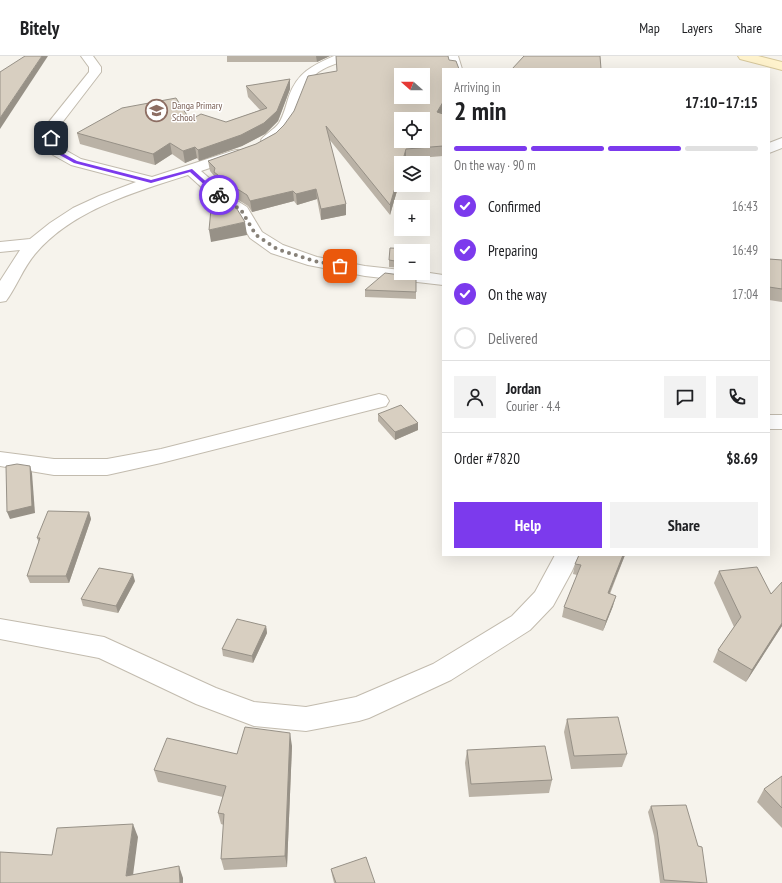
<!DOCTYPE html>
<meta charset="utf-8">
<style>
:root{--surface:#fff;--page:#f2f2f2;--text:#202124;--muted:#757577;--line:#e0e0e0;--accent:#7c3aed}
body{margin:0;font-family:"PT Sans Narrow",sans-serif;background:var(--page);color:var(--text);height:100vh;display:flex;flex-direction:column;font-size:15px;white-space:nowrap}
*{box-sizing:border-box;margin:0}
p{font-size:13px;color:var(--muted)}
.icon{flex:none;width:22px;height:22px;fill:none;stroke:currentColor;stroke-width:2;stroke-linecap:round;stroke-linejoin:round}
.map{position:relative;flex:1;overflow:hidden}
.panel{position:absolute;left:442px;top:12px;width:328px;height:488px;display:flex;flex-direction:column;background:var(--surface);border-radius:0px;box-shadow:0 4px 16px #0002}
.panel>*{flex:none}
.needle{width:26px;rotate:291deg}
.fabs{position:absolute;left:394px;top:12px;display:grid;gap:8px}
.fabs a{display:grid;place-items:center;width:36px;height:36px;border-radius:0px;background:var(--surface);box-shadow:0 4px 16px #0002;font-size:20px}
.pin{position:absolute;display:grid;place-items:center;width:34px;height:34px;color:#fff;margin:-17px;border-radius:8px;box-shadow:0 2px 6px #0006}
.courier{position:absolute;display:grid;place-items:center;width:40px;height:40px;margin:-20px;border:3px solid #7c3aed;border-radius:50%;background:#fff;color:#222;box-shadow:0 1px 5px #0007}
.head em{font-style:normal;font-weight:800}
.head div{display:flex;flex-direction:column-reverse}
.head{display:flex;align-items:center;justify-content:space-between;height:68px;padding:0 12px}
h1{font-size:26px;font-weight:800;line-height:30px}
.bar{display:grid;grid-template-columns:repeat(4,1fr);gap:6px 4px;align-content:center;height:48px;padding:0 12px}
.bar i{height:5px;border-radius:3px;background:var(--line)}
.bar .selected{background:var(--accent)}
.bar p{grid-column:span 4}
.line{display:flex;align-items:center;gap:10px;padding:0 12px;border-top:1px solid var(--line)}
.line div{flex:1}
.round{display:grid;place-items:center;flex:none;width:42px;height:42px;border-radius:0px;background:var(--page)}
ol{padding:0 12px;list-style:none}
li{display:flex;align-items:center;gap:12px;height:44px}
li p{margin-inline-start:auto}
li .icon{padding:4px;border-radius:50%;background:var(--accent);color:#fff;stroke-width:4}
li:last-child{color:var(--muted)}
li i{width:22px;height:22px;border:2px solid var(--line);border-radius:50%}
.cta{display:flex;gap:8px;margin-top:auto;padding:8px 12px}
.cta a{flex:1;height:46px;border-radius:0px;background:var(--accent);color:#fff;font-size:16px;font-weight:800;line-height:46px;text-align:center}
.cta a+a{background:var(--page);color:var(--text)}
header{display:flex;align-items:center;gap:24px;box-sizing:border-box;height:56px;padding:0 20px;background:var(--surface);border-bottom:1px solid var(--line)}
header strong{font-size:19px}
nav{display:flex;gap:22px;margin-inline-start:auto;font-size:14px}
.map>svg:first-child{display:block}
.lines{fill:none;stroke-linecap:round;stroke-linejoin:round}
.street-casing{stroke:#c2bbae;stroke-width:2}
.secondary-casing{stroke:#d6c79b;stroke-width:2}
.street{fill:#fff;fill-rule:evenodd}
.secondary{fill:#fff3cd;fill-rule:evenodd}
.wall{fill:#bab2a6}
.shaded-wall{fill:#979187}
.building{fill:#d8cfc1;stroke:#979187;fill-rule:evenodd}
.route{fill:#7c3aed}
.done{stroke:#878178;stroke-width:4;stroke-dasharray:0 7.2}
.labels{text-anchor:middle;stroke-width:3;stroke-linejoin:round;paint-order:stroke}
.far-education-label{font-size:10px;fill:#785e54;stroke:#fff;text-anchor:start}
</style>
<header>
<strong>Bitely</strong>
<nav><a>Map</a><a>Layers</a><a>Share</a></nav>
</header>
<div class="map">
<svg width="782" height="827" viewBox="0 0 782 827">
<rect width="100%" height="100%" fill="#f6f3ec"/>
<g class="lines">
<defs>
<g id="street">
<path d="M 81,0 L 93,0 L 101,11 L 101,16 L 58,72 L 58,90 L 81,103 L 152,121 L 232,95 L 237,94 L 242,95 L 244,98 L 242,101 L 201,115 L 231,141 L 247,151 L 262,176 L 283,189 L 317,201 L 365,210 L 401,214 L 401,217 L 423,216 L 443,219 L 443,229 L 365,220 L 308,209 L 271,197 L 250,182 L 235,157 L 219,147 L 188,119 C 135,136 72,154 35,198 C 23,212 17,230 6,245 L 0,246 L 0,225 L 20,194 L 0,196 L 0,186 L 30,183 L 50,167 L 73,152 L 99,140 L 136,126 L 71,109 L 46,95 L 44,92 L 44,72 L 89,16 L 89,11 Z"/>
<path d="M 334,0 L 350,0 L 348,3 C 336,8 319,12 311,23 C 299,39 292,94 263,87 L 261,84 C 266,77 274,74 279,67 C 284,59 286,49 289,40 C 298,16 312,10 334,0 Z"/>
<path d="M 446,0 L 458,0 L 462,13 L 450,13 Z"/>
<path d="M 782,82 L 782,92 L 769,97 L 769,87 Z"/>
<path d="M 379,338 L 386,340 L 389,345 L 386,350 L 161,407 L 107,419 L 54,419 L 0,410 L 0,396 L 54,403 L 107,403 L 161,393 Z"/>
<rect x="769" y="359" width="13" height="14"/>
<path d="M 555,499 L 579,499 L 572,515 L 553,550 L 530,574 L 451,624 L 369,662 L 359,665 L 306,675 L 254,670 L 196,648 L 99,602 L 0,583 L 0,563 L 104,581 L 216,632 L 254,646 L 306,651 L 356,641 L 433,608 L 512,560 L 535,536 Z"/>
</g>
<path id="secondary" d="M 738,0 L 758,0 L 782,6 L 782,14 L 740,3 Z"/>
</defs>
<use href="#street" class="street-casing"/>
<use href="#secondary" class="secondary-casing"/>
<use href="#street" class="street"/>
<use href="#secondary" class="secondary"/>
</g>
<g class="wall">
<path d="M 227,0 L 330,0 L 317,6 L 227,6 Z"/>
<path d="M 336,0 L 443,58 L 443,100 L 406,103 L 401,107 L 401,121 L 390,159 L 329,83 L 346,148 L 346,159 L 321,164 L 317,143 L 297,149 L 294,145 L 252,156 L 248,150 L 232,140 L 216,126 L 215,121 L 210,115 L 208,105 L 256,88 L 276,77 L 284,69 L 337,15 Z"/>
<path d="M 290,23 L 290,33 L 278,65 L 265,78 L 242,90 L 199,105 L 197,102 L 185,107 L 172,98 L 155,109 L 80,88 L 77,77 L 190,64 L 226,66 L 260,54 L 248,41 L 246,30 Z"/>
<path d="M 401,195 L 401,212 L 389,211 L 389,204 Z"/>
<path d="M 769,203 L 782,204 L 782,246 L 769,244 Z"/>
<path d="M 416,221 L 416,243 L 365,241 L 365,234 Z"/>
<path d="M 378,358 L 418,367 L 418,374 L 395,384 L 378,365 Z"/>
<path d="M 89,456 L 91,463 L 69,527 L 30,527 L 27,520 L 39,487 L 37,482 Z"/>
<path d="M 579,499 L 625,499 L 610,538 L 613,550 L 603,575 L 562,561 L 564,551 L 577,519 L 573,518 L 575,508 Z"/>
<path d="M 719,515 L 771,538 L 782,526 L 782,570 L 746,626 L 713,606 L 718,594 L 734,571 L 714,527 Z"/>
<path d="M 135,525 L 118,557 L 83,550 L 81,543 Z"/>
<path d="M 266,570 L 267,577 L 253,607 L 223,600 L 222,593 Z"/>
<path d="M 567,663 L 627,698 L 622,711 L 571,713 L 564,676 Z"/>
<path d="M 292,690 L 287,811 L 224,814 L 221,803 L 224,769 L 221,768 L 218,757 L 223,741 L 158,726 L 154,714 L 237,698 Z"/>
<path d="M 467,694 L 552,724 L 549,737 L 469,741 L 465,707 Z"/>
<path d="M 782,720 L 782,772 L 757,746 L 764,733 Z"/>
<path d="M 651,750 L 707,827 L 660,827 L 654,780 L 648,756 Z"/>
<path d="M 331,813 L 375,827 L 334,827 L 332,819 Z"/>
</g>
<g class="shaded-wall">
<path d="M 42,0 L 48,0 L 0,73 L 0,62 Z"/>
<path d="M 316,0 L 330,0 L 317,6 Z"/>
<path d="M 290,23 L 290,33 L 278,65 L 265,78 L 242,90 L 199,105 L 198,94 L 264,67 Z"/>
<path d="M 443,46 L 443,55 L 436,66 L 437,56 Z"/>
<path d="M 170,87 L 172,98 L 155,109 L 153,98 Z"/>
<path d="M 195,91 L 197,102 L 185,107 L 183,95 Z"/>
<path d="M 406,93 L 406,103 L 405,107 L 402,107 Z"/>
<path d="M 401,111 L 401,121 L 390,159 L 390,149 Z"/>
<path d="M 316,133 L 317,143 L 297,149 L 296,138 Z"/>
<path d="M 293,135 L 294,145 L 252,156 L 250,145 Z"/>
<path d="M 346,148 L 346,159 L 321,164 L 321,153 Z"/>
<path d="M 245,166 L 247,179 L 211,186 L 209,174 Z"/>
<path d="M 418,367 L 418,374 L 395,384 L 395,376 Z"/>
<path d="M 30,410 L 32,417 L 35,457 L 10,463 L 7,456 Z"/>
<path d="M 89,456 L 91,463 L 69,527 L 66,520 Z"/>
<path d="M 623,499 L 625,499 L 605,548 L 608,537 Z"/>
<path d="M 133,518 L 135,525 L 118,557 L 116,550 Z"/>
<path d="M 616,540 L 613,550 L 603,575 L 606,565 Z"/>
<path d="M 782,567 L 782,570 L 746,626 L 752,614 Z"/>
<path d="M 266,570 L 267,577 L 253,607 L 252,600 Z"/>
<path d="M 290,677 L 292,690 L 287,811 L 285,800 Z"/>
<path d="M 133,768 L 138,781 L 132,827 L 126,820 Z"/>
<path d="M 179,810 L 183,822 L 183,827 L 180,827 Z"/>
</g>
<g class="building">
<path d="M 25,0 L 42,0 L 0,62 L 0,16 Z"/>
<path d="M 336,0 L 448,0 L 449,4 L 456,5 L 459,13 L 443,13 L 443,46 L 437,56 L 443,58 L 443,90 L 406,93 L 402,107 L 401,107 L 401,111 L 390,149 L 326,70 L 346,148 L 321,153 L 316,133 L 296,138 L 293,135 L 250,145 L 247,139 L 231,129 L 214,116 L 215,112 L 208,105 L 256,88 L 276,77 L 284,69 L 294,55 L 308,20 L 337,15 ZM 401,19 L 423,19 L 423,41 L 401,41 ZM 401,63 L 423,63 L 423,85 L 401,85 Z"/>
<path d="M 524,0 L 600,0 L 601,13 L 610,13 L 512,13 Z"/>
<path d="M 290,23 L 277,55 L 264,67 L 241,79 L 198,94 L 195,91 L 183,95 L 170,87 L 153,98 L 77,77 L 122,52 L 176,42 L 190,64 L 201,58 L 226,66 L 267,52 L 246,30 Z"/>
<path d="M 213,132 L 232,145 L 245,166 L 209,174 Z"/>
<path d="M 390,192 L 417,193 L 417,195 L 401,195 L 401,206 L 389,204 Z"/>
<path d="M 769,203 L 782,204 L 782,233 L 769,231 Z"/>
<path d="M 385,217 L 416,221 L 416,236 L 365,234 Z"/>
<path d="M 401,349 L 418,367 L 395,376 L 378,358 Z"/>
<path d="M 17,408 L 30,410 L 32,450 L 7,456 L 6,410 Z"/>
<path d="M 48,455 L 89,456 L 66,520 L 27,520 L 40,482 L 37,482 Z"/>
<path d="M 579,499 L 623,499 L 608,537 L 616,540 L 606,565 L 564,551 L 581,509 L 575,508 Z"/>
<path d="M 757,511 L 771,538 L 782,526 L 782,567 L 752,614 L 718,594 L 741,561 L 719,515 Z"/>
<path d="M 99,512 L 133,518 L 116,550 L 81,543 Z"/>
<path d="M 237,563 L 266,570 L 252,600 L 222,593 Z"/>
<path d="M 618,661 L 627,698 L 574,700 L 567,663 Z"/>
<path d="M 245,671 L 290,677 L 285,800 L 221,803 L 224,758 L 218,757 L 226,730 L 154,714 L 167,682 L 237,698 Z"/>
<path d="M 545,690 L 552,724 L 471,728 L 467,694 Z"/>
<path d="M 782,720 L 782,752 L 764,733 Z"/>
<path d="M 686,749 L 698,790 L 702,791 L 707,827 L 664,824 L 657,774 L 651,750 Z"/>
<path d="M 133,768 L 126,820 L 179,810 L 180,827 L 0,827 L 0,796 L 52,799 L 57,772 Z"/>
<path d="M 366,801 L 375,827 L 336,827 L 331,813 Z"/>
</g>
<path class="route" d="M 51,81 L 53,82 L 53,92 L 77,105 L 151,124 L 192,113 L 221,139 L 217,140 L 190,116 L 151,127 L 74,107 L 49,93 L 49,82 Z"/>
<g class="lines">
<path class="done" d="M 219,139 L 241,154 L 256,179 L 277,193 L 314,205 L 340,210"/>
</g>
<defs>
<symbol id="school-ring" viewBox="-11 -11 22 22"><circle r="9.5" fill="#fff" stroke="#8d6e63" stroke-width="1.5"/><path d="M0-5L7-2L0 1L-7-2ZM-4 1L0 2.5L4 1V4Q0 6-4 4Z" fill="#8d6e63"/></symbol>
</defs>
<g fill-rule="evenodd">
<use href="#school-ring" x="144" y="42" width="25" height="25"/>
</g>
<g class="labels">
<g class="far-education-label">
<text x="172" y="53">Danga Primary<tspan x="172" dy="12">School</tspan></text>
</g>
</g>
</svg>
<div class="fabs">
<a><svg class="needle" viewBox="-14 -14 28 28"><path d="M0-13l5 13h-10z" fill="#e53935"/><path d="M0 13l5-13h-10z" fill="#757577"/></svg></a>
<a><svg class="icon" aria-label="locate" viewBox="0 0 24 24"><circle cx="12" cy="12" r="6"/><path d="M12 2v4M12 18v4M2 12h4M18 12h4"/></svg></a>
<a><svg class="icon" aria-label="layers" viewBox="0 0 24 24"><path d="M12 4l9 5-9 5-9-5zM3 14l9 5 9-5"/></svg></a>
<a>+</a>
<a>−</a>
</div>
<div class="pin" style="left:340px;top:210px;background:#ea580c"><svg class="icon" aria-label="bag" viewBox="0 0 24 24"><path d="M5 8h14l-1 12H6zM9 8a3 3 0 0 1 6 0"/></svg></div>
<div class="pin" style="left:51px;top:82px;background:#1f2937"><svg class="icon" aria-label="home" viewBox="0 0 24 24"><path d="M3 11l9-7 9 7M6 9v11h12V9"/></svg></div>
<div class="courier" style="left:219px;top:139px"><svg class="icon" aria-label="bike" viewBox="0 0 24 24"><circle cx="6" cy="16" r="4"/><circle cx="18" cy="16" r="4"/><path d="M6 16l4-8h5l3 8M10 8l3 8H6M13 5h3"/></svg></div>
<section class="panel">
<div class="head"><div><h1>2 min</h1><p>Arriving in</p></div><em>17:10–17:15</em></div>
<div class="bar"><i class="selected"></i><i class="selected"></i><i class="selected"></i><i></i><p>On the way · 90 m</p></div>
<ol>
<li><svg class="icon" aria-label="check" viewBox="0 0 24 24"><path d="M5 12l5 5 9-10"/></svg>Confirmed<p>16:43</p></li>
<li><svg class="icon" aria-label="check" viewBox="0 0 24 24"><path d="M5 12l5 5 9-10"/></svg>Preparing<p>16:49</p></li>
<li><svg class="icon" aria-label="check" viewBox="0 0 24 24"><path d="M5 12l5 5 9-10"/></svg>On the way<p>17:04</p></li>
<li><i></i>Delivered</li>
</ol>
<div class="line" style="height:72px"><a class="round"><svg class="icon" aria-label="person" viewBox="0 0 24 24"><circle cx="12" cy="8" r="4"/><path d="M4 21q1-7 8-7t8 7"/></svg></a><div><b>Jordan</b><p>Courier · 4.4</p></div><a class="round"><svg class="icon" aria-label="chat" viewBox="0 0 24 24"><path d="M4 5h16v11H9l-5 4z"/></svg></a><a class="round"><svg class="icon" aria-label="phone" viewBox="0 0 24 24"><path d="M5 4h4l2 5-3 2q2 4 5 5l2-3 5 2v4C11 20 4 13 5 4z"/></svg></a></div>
<div class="line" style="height:52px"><div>Order #7820</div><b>$8.69</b></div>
<div class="cta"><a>Help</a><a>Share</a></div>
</section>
</div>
